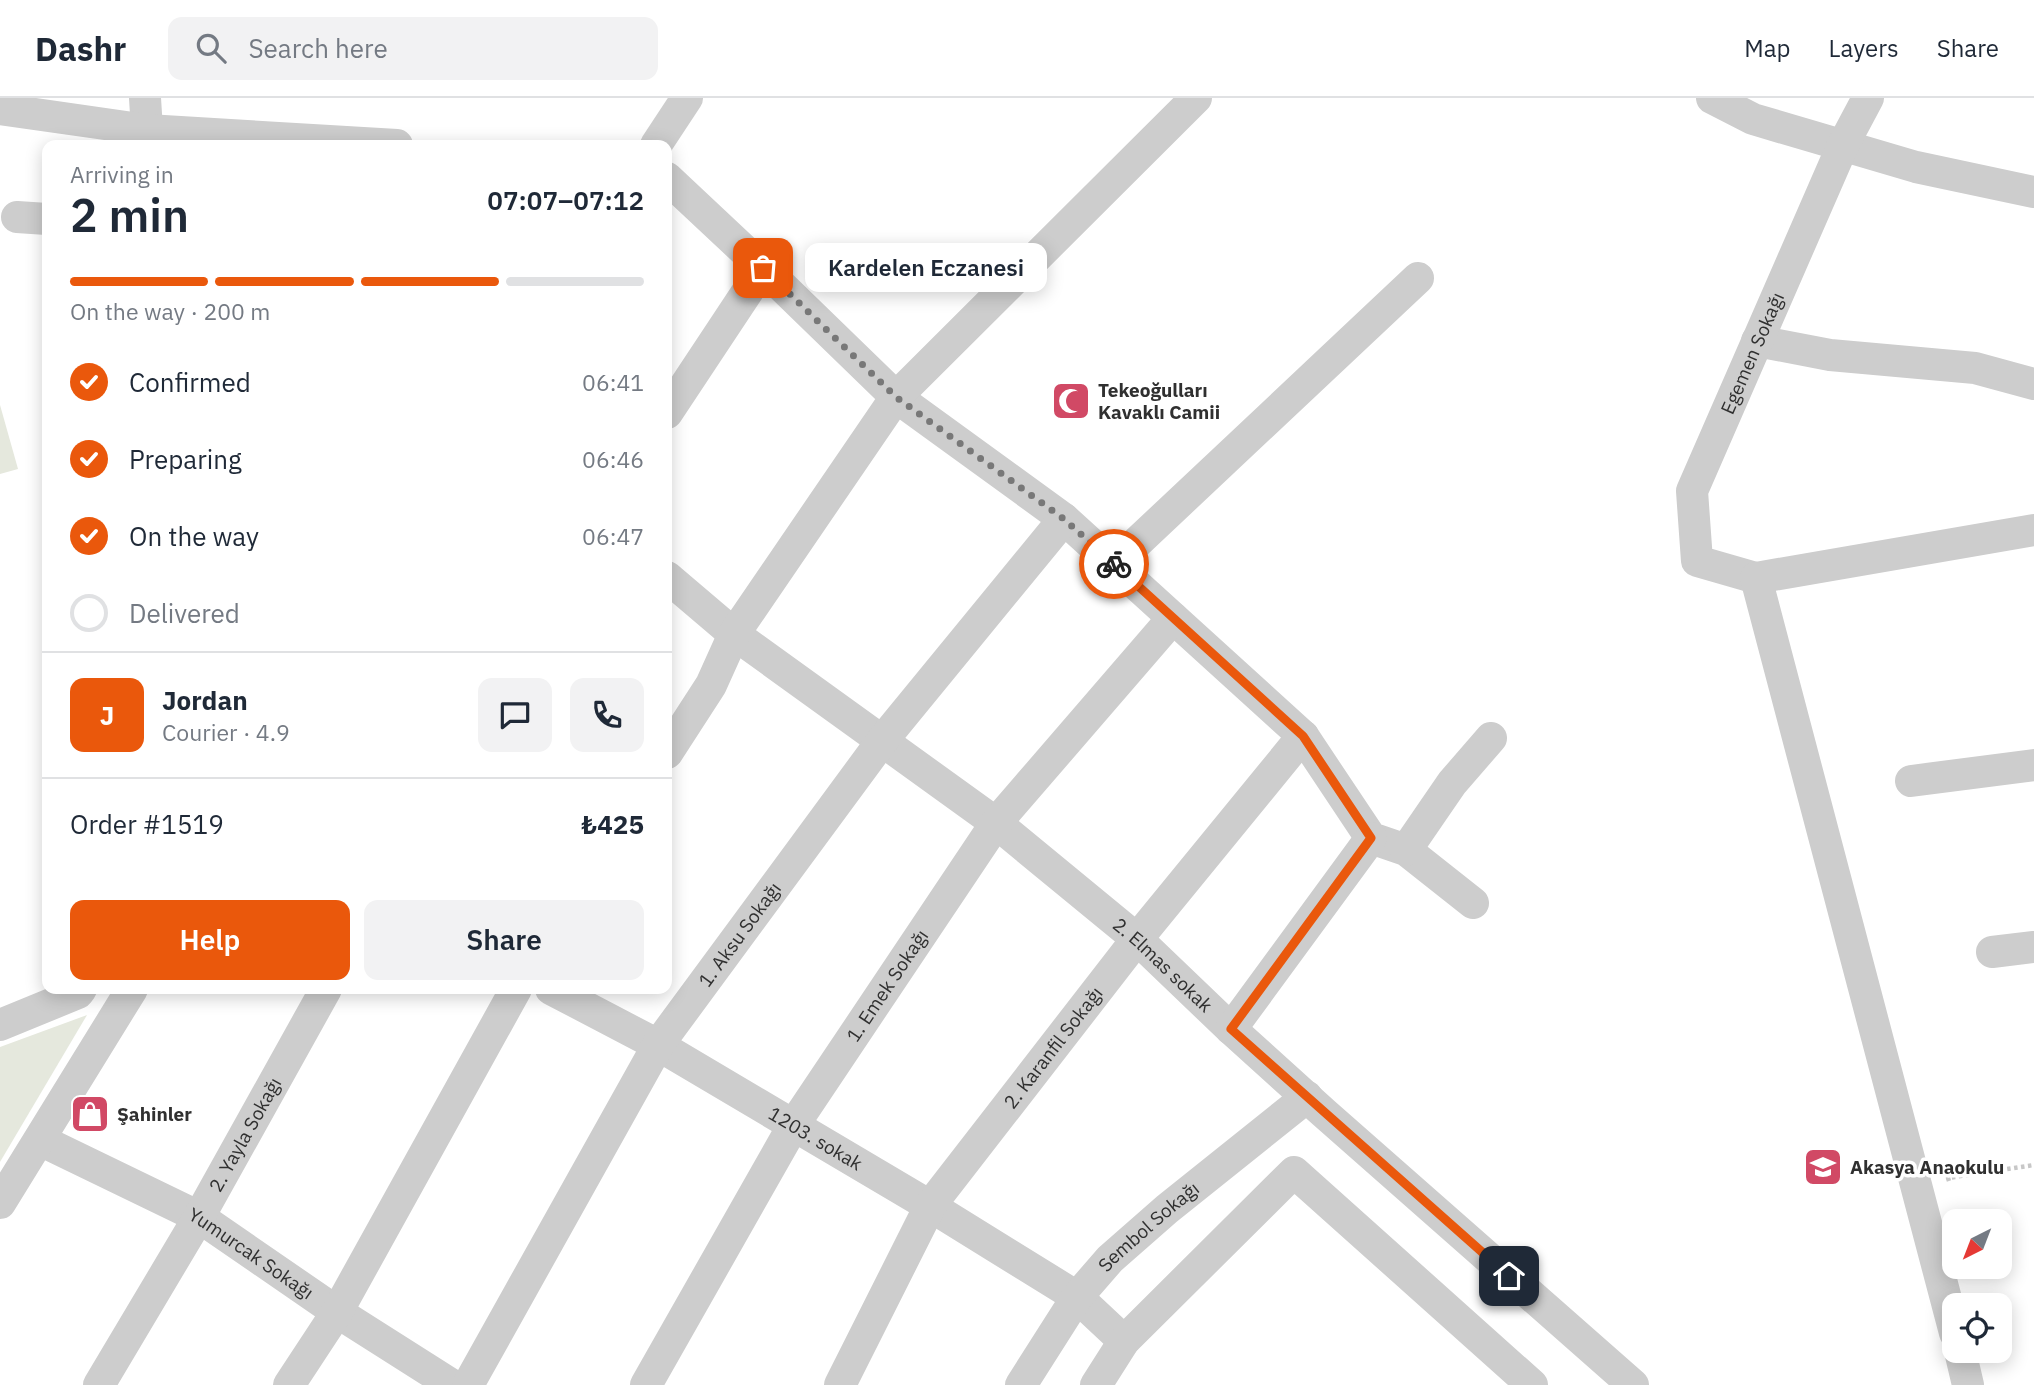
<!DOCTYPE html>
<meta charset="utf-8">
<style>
:root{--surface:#fff;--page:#f2f2f3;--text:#1f2937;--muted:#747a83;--line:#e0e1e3;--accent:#ea580c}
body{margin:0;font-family:"IBM Plex Sans",sans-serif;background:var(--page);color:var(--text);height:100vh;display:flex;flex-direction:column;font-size:26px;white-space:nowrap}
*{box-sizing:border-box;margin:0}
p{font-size:23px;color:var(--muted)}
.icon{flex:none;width:38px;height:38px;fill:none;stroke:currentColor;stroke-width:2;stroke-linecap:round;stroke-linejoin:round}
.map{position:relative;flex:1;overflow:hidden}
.side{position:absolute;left:42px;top:42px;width:630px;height:854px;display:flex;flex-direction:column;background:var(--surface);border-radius:14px;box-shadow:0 4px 18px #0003}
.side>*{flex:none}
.needle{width:46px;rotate:222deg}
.buttons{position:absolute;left:1942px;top:1111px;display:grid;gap:14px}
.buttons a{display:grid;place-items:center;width:70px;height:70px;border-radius:14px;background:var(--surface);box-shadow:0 4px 18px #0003;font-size:35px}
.pin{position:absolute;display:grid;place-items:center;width:60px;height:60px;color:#fff;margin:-30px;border-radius:14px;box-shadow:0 4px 10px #0006}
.courier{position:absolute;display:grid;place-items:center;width:70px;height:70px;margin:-35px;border:5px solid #ea580c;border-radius:50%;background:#fff;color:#222;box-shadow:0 2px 9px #0007}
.bubble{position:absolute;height:49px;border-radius:14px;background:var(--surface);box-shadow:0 4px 18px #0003;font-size:23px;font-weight:600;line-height:49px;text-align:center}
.headline em{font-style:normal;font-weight:600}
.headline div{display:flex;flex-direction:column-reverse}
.headline{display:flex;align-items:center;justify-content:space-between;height:119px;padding:0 28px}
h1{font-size:46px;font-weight:600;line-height:52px}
.bar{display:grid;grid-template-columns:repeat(4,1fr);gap:10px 7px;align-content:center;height:84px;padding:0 28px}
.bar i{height:9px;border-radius:5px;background:var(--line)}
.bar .selected{background:var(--accent)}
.bar p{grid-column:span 4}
.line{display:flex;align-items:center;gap:18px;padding:0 28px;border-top:2px solid var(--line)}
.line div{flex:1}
.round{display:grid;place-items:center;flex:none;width:74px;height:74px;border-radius:14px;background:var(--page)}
ol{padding:0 28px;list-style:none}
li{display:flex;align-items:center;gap:21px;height:77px}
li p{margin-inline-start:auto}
li .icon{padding:7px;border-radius:50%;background:var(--accent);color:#fff;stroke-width:4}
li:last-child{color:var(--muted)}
li i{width:38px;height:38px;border:4px solid var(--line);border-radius:50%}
.button{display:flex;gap:14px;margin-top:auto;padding:14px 28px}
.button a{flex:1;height:80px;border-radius:14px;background:var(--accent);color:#fff;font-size:28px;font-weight:600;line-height:80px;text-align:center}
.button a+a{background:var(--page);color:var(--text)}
header{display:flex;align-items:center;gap:42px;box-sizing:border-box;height:98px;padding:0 35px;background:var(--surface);border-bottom:2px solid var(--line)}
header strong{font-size:33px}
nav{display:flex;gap:38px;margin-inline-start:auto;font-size:24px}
.search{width:490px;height:63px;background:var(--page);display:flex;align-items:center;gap:18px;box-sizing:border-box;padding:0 24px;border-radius:14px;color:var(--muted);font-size:26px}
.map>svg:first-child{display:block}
.green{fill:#e5e8dd}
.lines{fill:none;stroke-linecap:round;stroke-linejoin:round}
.path{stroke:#c7c7c7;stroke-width:4.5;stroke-dasharray:3.5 3.5;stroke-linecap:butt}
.minor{stroke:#cdcdcd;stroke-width:32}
.done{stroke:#787878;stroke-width:7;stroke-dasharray:0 12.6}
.route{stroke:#ea580c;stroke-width:9}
.labels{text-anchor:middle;stroke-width:7;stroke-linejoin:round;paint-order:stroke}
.street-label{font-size:19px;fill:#303030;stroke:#fff}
.poi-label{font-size:19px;font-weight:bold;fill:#303030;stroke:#fff;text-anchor:start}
</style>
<header>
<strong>Dashr</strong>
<div class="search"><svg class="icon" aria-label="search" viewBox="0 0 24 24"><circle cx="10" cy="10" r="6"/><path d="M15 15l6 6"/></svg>Search here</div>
<nav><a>Map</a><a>Layers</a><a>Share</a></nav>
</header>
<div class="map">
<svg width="2034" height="1287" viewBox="0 0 2034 1287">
<rect width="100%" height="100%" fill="#fff"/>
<g class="green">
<path d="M 0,307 L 18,371 L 0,376 Z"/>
<path d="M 87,917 L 0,1064 L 0,949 Z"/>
</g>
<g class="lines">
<path class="path" d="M 1949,1083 L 1948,1080 L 2034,1067"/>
<g class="minor">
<path d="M 145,0 L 147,32"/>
<path d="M 1712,0 L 1753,21 L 1916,69 L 2034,94"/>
<path d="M 0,11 L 147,32 L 397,47"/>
<path d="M 656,47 L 687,0"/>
<path d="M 667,80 L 763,170 L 896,299 L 1064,421 L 1303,638 L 1371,740 L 1406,752 L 1473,805"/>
<path d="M 17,119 L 47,121"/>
<path d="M 1757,243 L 1830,257 L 1975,270 L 2034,286"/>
<path d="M 667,315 L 763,170"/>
<path d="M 1114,466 L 1418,180"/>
<path id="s1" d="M 667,479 L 734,536 L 996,725 L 1137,841 L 1231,931 L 1324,1015 L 1633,1287"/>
<path id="s2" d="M 1756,480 L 1697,463 L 1692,393 L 1843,47 L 1868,0"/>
<path d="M 667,655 L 711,587 L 734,536 L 896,299 L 1196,0"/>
<path d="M 1911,683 L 2034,667"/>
<path d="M 1406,752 L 1452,685 L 1491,640"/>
<path d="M 1992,854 L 2034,849"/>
<path id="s3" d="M 551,891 L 658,947 L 930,1108 L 1077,1199 L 1124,1243"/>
<path d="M 0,927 L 78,895 L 81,891"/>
<path d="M 1231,931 L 1371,740"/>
<path id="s4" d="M 40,1042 L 199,1119 L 337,1214 L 452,1287"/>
<path d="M 0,1105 L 132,891"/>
<path d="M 1955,1235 L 1756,480 L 2034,432"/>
<path d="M 1960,1253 L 1968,1287"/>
<path id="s5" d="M 99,1287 L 199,1119 L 326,891"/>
<path d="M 289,1287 L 337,1214 L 516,891"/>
<path id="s6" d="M 468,1287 L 658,947 L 882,643 L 1064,421"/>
<path id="s7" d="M 646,1287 L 793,1028 L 996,725 L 1173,520"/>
<path id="s8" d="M 840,1287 L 930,1108 L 1137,841 L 1303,638"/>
<path id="s9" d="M 1021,1287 L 1077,1199 L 1110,1161 L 1167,1111 L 1307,999"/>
<path d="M 1096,1287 L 1124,1243 L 1294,1074 L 1532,1287"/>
</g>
</g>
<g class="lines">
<path class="done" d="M 763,170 L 896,299 L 1064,421 L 1114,466"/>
<path class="route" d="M 1114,466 L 1303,638 L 1371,740 L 1231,931 L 1509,1178"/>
</g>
<defs>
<symbol id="mosque-square" viewBox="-11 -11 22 22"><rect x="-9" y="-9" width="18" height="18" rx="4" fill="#d14965" stroke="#fff"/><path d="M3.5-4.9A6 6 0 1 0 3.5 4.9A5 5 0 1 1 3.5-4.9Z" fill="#fff"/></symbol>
<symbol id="shop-square" viewBox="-11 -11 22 22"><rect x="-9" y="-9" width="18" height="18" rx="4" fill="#d14965" stroke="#fff"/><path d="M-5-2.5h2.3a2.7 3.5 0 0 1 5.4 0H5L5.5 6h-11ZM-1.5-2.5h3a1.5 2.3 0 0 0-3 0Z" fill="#fff"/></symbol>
<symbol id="school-square" viewBox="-11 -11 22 22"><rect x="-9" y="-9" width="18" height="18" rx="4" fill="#d14965" stroke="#fff"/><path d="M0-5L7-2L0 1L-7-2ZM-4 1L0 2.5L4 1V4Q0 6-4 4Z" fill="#fff"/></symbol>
</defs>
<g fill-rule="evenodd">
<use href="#mosque-square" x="1049" y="281" width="44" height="44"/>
<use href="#shop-square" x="68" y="994" width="44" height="44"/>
<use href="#school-square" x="1801" y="1047" width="44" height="44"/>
</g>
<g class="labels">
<g class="street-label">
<text dy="7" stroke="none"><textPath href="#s2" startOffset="282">Egemen Sokağı</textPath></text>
<text dy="7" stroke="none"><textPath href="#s6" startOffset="527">1. Aksu Sokağı</textPath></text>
<text dy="7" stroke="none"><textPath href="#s1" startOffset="630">2. Elmas sokak</textPath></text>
<text dy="7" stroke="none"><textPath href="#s7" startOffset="467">1. Emek Sokağı</textPath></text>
<text dy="7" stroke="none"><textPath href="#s8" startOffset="401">2. Karanfil Sokağı</textPath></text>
<text dy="7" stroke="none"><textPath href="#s5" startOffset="290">2. Yayla Sokağı</textPath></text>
<text dy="7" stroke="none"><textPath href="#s3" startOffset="304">1203. sokak</textPath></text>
<text dy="7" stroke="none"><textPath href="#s9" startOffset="205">Sembol Sokağı</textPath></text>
<text dy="7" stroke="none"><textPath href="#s4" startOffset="240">Yumurcak Sokağı</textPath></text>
</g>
<g class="poi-label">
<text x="1098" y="299">Tekeoğulları<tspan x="1098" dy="22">Kavaklı Camii</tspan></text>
<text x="117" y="1023">Şahinler</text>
<text x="1850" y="1076">Akasya Anaokulu</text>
</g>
</g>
</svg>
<div class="buttons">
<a><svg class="needle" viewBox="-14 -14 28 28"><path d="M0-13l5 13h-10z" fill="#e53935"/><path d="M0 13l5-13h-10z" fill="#747a83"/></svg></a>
<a><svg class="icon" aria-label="locate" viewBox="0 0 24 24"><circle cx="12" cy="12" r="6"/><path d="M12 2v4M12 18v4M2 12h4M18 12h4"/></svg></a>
</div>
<div class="pin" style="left:763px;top:170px;background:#ea580c"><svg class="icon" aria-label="bag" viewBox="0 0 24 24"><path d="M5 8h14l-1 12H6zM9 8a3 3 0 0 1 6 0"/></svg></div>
<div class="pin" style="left:1509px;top:1178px;background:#1f2937"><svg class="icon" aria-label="home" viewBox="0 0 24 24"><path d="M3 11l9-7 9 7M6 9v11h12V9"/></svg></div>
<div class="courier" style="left:1114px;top:466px"><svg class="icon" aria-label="bike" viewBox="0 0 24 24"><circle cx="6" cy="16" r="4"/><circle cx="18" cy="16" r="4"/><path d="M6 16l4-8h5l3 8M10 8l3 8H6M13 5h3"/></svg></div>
<div class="bubble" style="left:805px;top:145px;width:242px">Kardelen Eczanesi</div>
<section class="side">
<div class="headline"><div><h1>2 min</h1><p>Arriving in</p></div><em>07:07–07:12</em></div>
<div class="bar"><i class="selected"></i><i class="selected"></i><i class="selected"></i><i></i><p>On the way · 200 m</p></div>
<ol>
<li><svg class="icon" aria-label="check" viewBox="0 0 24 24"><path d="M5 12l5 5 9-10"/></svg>Confirmed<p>06:41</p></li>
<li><svg class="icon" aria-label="check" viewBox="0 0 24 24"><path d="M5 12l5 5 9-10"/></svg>Preparing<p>06:46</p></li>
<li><svg class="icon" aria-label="check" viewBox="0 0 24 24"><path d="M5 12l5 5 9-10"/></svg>On the way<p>06:47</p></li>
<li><i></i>Delivered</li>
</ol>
<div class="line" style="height:126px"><b class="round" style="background:var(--accent);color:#fff">J</b><div><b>Jordan</b><p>Courier · 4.9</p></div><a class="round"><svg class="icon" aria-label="chat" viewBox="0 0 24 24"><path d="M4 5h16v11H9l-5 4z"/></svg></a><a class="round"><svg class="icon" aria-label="phone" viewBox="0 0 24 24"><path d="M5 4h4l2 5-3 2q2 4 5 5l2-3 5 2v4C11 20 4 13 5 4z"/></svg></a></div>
<div class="line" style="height:91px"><div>Order #1519</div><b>₺425</b></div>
<div class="button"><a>Help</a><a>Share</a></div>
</section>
</div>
